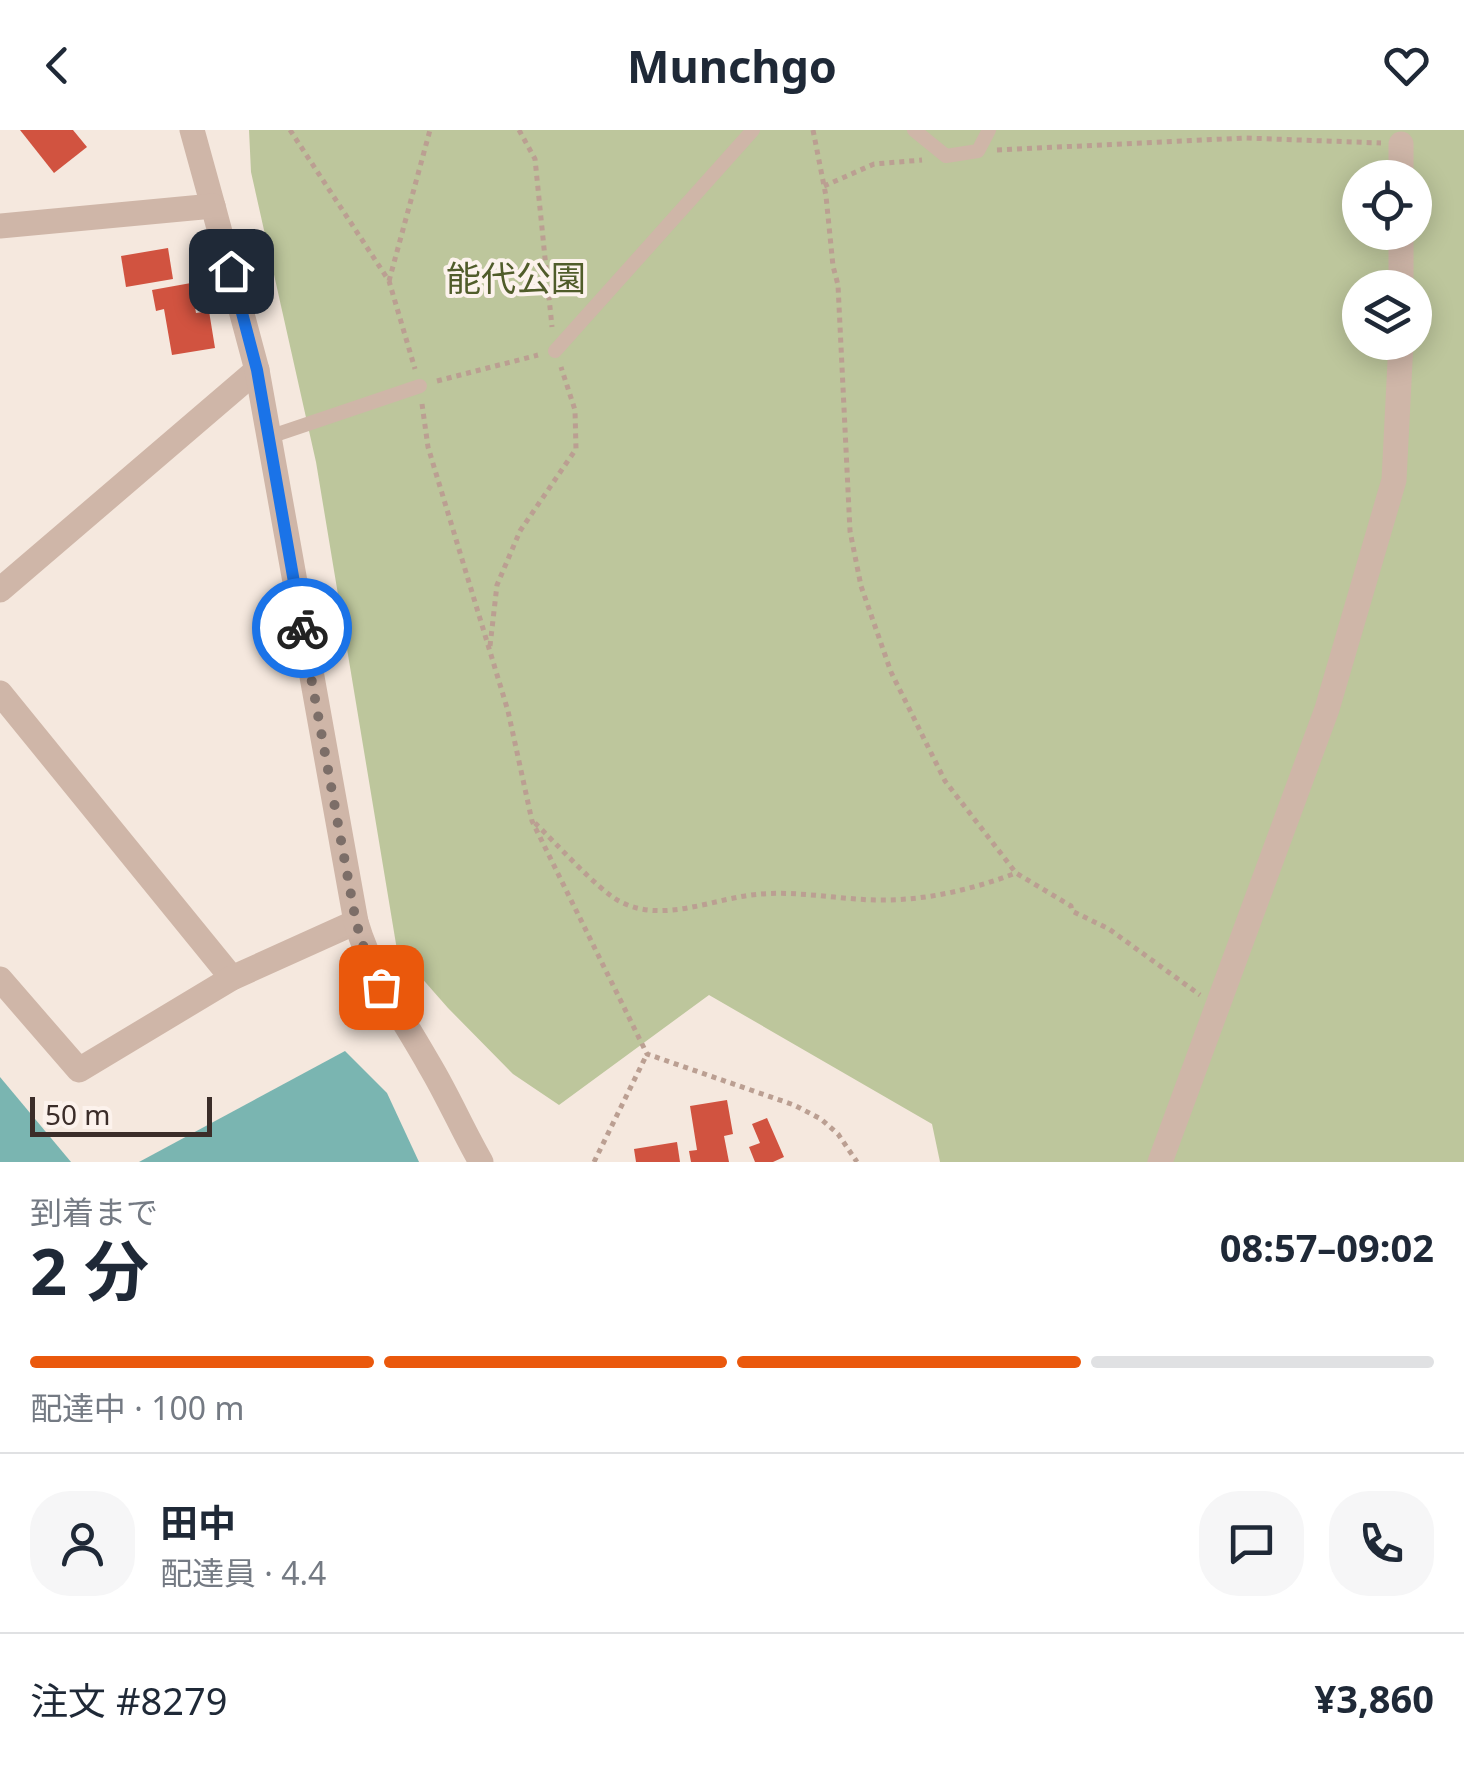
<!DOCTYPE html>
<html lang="ja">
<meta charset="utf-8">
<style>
:root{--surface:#fff;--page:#f6f6f7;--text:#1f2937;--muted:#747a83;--line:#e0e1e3;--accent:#ea580c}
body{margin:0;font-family:"Noto Sans","Noto Sans JP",sans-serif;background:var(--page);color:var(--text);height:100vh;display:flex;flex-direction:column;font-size:38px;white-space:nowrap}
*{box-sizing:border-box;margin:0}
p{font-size:32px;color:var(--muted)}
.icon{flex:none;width:55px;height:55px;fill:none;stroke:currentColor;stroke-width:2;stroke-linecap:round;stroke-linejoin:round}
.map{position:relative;height:1032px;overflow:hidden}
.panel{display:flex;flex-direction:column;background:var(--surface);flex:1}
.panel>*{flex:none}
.controls{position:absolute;left:1342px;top:30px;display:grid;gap:20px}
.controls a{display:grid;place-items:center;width:90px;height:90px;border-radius:50%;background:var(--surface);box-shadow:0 5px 25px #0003;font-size:50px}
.scale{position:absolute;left:30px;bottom:25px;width:182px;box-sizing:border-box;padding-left:10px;border:5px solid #3b2d29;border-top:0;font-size:28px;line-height:35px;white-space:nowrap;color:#3b2d29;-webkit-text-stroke:8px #fcf2ec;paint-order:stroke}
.pin{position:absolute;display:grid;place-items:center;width:85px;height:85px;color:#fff;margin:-42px;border-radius:20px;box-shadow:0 5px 15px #0006}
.courier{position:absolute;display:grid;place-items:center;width:100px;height:100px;margin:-50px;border:8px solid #1a73e8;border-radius:50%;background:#fff;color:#222;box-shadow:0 2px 12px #0007}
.head em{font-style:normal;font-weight:700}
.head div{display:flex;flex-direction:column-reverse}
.head{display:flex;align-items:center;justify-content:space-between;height:170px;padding:0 30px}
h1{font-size:65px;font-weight:700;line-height:75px}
.bar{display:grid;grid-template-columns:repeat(4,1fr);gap:15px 10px;align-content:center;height:120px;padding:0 30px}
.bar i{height:12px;border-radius:8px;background:var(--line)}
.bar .active{background:var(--accent)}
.bar p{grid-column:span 4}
.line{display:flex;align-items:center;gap:25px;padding:0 30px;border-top:2px solid var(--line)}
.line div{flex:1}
.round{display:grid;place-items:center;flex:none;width:105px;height:105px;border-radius:40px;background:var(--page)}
header{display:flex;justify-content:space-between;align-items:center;height:130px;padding:0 30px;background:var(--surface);font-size:45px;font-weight:700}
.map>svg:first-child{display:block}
.green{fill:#bdc69c;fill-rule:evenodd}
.water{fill:#7ab5b1}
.building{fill:#d15340}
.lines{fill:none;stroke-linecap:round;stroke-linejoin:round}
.path{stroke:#bb9f92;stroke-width:5;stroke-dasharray:5 5;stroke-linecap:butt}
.service{stroke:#cfb6a8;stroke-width:14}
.minor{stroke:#cfb6a8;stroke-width:25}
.tertiary{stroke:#cfb6a8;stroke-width:25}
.done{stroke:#7c6e68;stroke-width:10;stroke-dasharray:0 18}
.route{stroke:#1a73e8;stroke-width:12}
.labels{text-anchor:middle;stroke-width:8;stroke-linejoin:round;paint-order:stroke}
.park-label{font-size:35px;fill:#505c2a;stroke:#fcf2ec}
</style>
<header><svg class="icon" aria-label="back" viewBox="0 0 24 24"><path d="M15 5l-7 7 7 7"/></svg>Munchgo<svg class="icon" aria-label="heart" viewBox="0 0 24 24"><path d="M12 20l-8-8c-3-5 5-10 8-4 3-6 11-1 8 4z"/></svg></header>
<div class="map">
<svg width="1464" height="1032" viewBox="0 0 1464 1032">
<rect width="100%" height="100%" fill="#f5e8de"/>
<path class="green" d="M 249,0 L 1464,0 L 1464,1032 L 940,1032 L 932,994 L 709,865 L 559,975 L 513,944 L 448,878 L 397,820 L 316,332 L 251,42 ZM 1360,48 L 1415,48 L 1415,102 L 1360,102 ZM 1360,158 L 1415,158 L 1415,212 L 1360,212 Z"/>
<g class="water">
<path d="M 345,921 L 387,963 L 419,1032 L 139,1032 Z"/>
<path d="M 0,947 L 71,1032 L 0,1032 Z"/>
</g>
<g class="building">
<path d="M 20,0 L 73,0 L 87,17 L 54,43 Z"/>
<path d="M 168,118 L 173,149 L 126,157 L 121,126 Z"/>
<path d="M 191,153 L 196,183 L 209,181 L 215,218 L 172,225 L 164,179 L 156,181 L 152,160 Z"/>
<path d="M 727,970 L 733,1004 L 724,1006 L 729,1032 L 691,1032 L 689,1021 L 697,1020 L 690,976 Z"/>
<path d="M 767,988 L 784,1027 L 773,1032 L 755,1032 L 749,1017 L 760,1013 L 752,994 Z"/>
<path d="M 677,1012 L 680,1032 L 636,1032 L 634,1019 Z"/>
</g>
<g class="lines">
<g class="path">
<path d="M 290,0 L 389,151 L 415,239"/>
<path d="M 519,0 L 535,29 L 552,197"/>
<path d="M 813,0 L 826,66 L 833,136 L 838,155 L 850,401 L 861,456 L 891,542 L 945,651 L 1016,743 L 1071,776 L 1072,781 L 1109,799 L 1200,865"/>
<path d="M 997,20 L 1245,8 L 1381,13"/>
<path d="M 824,56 L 874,34 L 922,30"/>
<path d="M 389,151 L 430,0"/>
<path d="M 437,251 L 538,225"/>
<path d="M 422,274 L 428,317 L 508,581 L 532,691 L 647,924 L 794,975 L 821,989 L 838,1004 L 857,1032"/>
<path d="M 490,516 L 497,455 L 520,401 L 576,319 L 575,280 L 561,237"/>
<path d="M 535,693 C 555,712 597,759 619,771 C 663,795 715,767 761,764 C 798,761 837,769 875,770 C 924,771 971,760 1016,743"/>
<path d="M 594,1032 L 647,924"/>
</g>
<g class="service">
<path d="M 914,0 L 946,26 L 978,21 L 989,0"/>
<path d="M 555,221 L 753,0"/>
<path d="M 269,307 L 420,256"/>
</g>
<g class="minor">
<path d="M 192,0 L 213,76"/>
<path d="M 1401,48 L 1401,14"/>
<path d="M 1401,158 L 1401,102"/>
<path d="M 0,460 L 257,240"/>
<path d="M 0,563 L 232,848"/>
<path d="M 0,849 L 79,940 L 232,848 L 356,792"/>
<path d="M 1160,1032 L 1327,579 L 1394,350 L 1401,212"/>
</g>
<path class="tertiary" d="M 0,96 L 213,76 L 257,240 L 356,792 C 372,846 403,888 430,936 C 449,968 463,1001 481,1032"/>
</g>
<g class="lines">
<path class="done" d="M 302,498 L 356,792 L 367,828 L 381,857"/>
<path class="route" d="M 231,141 L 257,240 L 302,498"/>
</g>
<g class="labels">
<g class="park-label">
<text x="516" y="161">能代公園</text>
</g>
</g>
</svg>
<div class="controls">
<a><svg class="icon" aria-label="locate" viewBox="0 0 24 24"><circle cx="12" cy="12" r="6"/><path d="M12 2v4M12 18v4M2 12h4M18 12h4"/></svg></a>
<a><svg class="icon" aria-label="layers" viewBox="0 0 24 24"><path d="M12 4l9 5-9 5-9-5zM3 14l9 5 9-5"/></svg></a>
</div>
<div class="scale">50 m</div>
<div class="pin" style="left:381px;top:857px;background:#ea580c"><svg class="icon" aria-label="bag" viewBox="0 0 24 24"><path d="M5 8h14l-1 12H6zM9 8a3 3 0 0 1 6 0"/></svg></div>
<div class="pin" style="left:231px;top:141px;background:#1f2937"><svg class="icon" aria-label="home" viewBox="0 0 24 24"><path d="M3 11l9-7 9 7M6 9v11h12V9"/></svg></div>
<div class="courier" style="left:302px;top:498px"><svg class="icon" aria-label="bike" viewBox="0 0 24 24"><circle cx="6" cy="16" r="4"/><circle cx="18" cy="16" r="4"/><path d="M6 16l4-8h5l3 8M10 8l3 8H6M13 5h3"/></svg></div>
</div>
<section class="panel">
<div class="head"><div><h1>2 分</h1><p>到着まで</p></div><em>08:57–09:02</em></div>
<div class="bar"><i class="active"></i><i class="active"></i><i class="active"></i><i></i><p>配達中 · 100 m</p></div>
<div class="line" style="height:180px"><a class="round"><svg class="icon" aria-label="person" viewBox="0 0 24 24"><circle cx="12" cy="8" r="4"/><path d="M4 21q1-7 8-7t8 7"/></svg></a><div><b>田中</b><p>配達員 · 4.4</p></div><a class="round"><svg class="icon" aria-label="chat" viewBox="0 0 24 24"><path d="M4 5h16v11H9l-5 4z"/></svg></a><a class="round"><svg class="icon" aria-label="phone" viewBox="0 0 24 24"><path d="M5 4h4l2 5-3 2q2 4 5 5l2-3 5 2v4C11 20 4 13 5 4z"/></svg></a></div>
<div class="line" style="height:130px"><div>注文 #8279</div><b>¥3,860</b></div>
</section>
